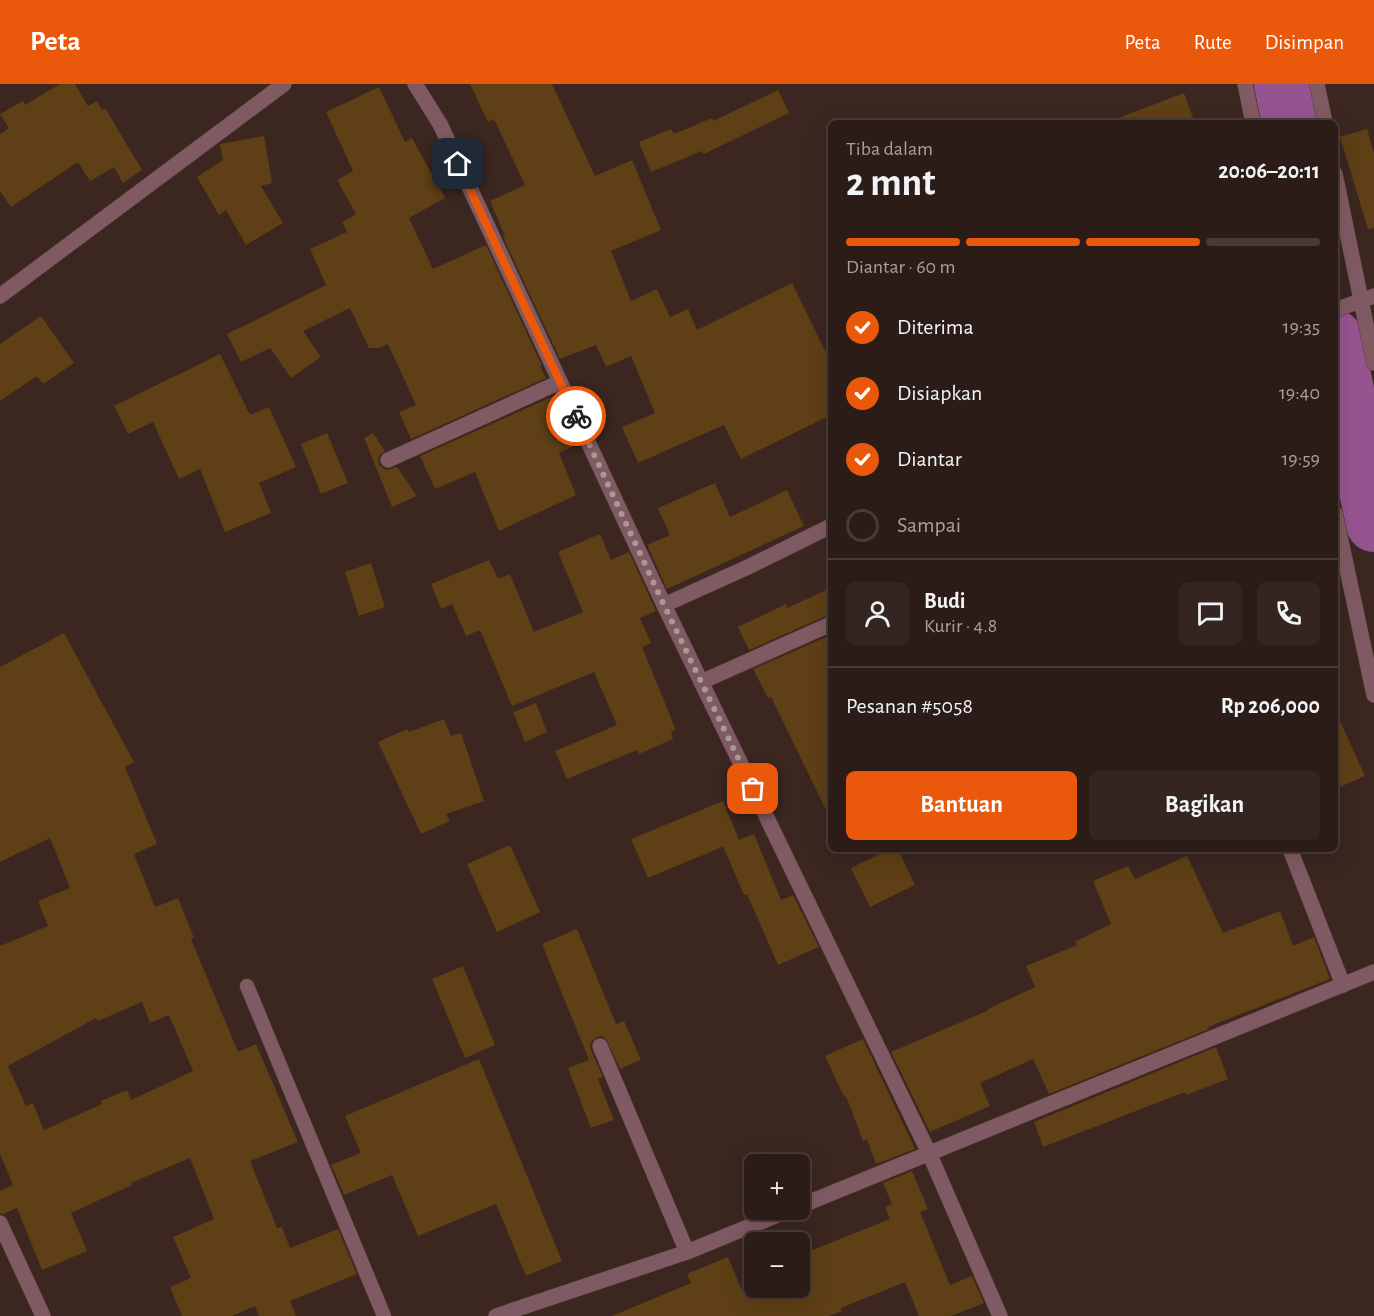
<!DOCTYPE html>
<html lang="id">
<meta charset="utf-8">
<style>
:root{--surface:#2c1c18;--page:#342521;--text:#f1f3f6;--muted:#a6a1a2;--line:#483a37;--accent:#ea580c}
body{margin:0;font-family:"Alegreya Sans",sans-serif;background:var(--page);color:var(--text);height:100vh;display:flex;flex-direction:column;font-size:22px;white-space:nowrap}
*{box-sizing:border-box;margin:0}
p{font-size:20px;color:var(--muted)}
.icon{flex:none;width:33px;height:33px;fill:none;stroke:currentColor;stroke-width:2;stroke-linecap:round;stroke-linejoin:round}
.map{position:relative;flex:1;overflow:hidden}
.panel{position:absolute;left:828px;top:36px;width:510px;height:732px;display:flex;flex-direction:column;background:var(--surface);border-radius:9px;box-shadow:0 6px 24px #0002,0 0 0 2px var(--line)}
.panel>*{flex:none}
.controls{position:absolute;left:744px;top:1070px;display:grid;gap:12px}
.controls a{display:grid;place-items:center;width:66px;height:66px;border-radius:9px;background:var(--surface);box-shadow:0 6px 24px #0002,0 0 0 2px var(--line);font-size:30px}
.pin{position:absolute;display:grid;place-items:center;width:51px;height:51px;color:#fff;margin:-26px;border-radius:12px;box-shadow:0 3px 9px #0006}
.courier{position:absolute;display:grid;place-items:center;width:60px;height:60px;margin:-30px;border:4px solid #ea580c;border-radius:50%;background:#fff;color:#222;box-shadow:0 2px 8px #0007}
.summary em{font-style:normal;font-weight:700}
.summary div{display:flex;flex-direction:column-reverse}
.summary{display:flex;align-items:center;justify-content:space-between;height:102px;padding:0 18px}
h1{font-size:39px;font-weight:700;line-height:45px}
.bar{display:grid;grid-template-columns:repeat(4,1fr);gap:9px 6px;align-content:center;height:72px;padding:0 18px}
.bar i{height:8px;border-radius:4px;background:var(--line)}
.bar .current{background:var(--accent)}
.bar p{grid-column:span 4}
.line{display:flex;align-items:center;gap:15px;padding:0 18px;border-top:2px solid var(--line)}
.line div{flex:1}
.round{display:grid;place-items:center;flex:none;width:63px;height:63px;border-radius:9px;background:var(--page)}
ol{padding:0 18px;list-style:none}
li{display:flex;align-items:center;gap:18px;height:66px}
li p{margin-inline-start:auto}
li .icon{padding:6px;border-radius:50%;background:var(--accent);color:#fff;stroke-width:4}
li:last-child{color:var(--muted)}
li i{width:33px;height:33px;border:3px solid var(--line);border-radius:50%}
.cta{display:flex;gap:12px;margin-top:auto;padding:12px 18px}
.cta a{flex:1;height:69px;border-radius:9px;background:var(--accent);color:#fff;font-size:24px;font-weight:700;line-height:69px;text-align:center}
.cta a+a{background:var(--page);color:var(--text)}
header{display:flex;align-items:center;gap:36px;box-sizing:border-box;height:84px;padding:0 30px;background:var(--accent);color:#fff}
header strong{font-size:28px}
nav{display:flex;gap:33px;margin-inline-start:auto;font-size:21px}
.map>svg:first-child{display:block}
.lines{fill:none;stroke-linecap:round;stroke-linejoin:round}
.river{stroke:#95548f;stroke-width:56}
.building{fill:#5e3f16;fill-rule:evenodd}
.lane-casing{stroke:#56423c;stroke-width:15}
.street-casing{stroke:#56423c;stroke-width:16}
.lane{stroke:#805a63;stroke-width:14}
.street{stroke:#805a63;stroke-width:15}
.done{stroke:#aa9894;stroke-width:6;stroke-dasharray:0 10.8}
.route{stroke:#ea580c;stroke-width:8}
</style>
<header>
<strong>Peta</strong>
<nav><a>Peta</a><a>Rute</a><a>Disimpan</a></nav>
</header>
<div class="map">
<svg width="1374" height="1232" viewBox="0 0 1374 1232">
<rect width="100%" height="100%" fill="#3b2620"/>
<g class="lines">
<g class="river">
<path d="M 1282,0 L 1290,39"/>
<path d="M 1335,254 L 1374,440"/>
</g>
</g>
<g class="building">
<path d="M 60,0 L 75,0 L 88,22 L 97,17 L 102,26 L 105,24 L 142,86 L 123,99 L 114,83 L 90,97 L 78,78 L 11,123 L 0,107 L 0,50 L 9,44 L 0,30 L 23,17 L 25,21 Z"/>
<path d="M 470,0 L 552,0 L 595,92 L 632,76 L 661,146 L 611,167 L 631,217 L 657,205 L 670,233 L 688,225 L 697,246 L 792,199 L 831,279 L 831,331 L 741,375 L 724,341 L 638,379 L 622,343 L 655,329 L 631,272 L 606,283 L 596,261 L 560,275 L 503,153 L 505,152 L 490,117 L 525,101 L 494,35 L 488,38 Z"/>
<path d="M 379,3 L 405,58 L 412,54 L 445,114 L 409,134 L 433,185 L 486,161 L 542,282 L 540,282 L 546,294 L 411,355 L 399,328 L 416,321 L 388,260 L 379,264 L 369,264 L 350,224 L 303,247 L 321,273 L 291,294 L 270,264 L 241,278 L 227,250 L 326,201 L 310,165 L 347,148 L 342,138 L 356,130 L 337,96 L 353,87 L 326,28 Z"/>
<path d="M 778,6 L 789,29 L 704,70 L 702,67 L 651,88 L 639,58 L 671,45 L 674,50 L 712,34 L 713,37 Z"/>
<path d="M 1184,9 L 1195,39 L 1110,39 L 1110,37 Z"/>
<path d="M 1367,45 L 1374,69 L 1374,144 L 1368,145 L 1340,53 Z"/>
<path d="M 264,52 L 272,99 L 261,102 L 283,139 L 246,161 L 226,126 L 219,131 L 197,93 L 223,76 L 220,60 Z"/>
<path d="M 41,232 L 74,279 L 43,300 L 37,292 L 0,317 L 0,260 Z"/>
<path d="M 220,270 L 250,331 L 269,323 L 296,383 L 259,399 L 271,429 L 225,448 L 200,385 L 179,395 L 153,338 L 128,350 L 114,322 Z"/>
<path d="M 554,312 L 562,329 L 563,328 L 578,360 L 559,369 L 576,411 L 499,447 L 475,388 L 435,405 L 420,372 Z"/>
<path d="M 327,349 L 348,399 L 321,410 L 301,360 Z"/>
<path d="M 373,349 L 385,367 L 380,371 L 378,376 L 379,381 L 386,386 L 397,383 L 417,412 L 392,423 L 364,354 Z"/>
<path d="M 715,399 L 730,433 L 787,406 L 804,442 L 667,505 L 647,461 L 670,451 L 658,424 Z"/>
<path d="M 600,450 L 611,476 L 629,468 L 656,527 L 640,534 L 651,559 L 642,563 L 676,646 L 671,648 L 673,655 L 639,670 L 637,666 L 567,695 L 555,667 L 617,641 L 594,588 L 512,622 L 480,546 L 466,552 L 452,520 L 441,525 L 431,500 L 489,476 L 498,495 L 510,490 L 534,548 L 583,528 L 558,468 Z"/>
<path d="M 371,479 L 385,523 L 359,532 L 345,488 Z"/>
<path d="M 831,504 L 831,530 L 749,566 L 738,543 L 786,520 L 787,524 Z"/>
<path d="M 64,549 L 134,678 L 125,683 L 157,760 L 134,770 L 155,823 L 178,814 L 194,854 L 191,855 L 238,968 L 256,960 L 298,1058 L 250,1077 L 277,1144 L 282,1143 L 290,1164 L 338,1145 L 357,1190 L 290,1217 L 296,1232 L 259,1232 L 255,1222 L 232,1232 L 182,1232 L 170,1203 L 191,1194 L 173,1153 L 214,1135 L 190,1074 L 131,1099 L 132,1101 L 71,1129 L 87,1167 L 42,1186 L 17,1124 L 3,1130 L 0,1129 L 0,1107 L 13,1101 L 0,1070 L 0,862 L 48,842 L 38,817 L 70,804 L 50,754 L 0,778 L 0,583 ZM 142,918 L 150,939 L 169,931 L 193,987 L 131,1016 L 127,1006 L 101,1017 L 102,1020 L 44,1046 L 33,1019 L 26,1022 L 8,982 L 96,934 L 98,937 Z"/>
<path d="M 831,551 L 831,736 L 771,613 L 768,614 L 753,585 Z"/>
<path d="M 536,619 L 547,648 L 525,658 L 513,628 Z"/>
<path d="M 1335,626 L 1365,692 L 1335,705 Z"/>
<path d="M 444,635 L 451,652 L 461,649 L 484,717 L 446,730 L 450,737 L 421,750 L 378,658 L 407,645 L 409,648 Z"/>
<path d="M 723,717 L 739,756 L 648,794 L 631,755 Z"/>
<path d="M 754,750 L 781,816 L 793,811 L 819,863 L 778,881 L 747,810 L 744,811 L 723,762 Z"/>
<path d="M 510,761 L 540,828 L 497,848 L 467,780 Z"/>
<path d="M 890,765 L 898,765 L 915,801 L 870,823 L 851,784 Z"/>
<path d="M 1187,772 L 1223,849 L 1280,827 L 1293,862 L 1314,853 L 1330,895 L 1208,943 L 1209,945 L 1049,1010 L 1033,975 L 980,999 L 990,1022 L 930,1048 L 891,968 L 989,926 L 988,925 L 1035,903 L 1026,882 L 1077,861 L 1075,858 L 1111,840 L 1093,797 L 1128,782 L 1135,795 Z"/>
<path d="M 577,845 L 616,940 L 624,937 L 641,976 L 620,985 L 606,955 L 602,952 L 597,953 L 592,957 L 590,961 L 591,966 L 603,993 L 598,995 L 614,1036 L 591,1044 L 568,984 L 589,976 L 542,860 Z"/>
<path d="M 463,882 L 495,961 L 465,974 L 432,895 Z"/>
<path d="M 863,955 L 915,1065 L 876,1080 L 867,1055 L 863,1057 L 846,1012 L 844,1013 L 825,972 Z"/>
<path d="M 1216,963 L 1228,995 L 1186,1011 L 1185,1008 L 1043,1063 L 1034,1038 Z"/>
<path d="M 479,975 L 562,1177 L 526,1192 L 496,1120 L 418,1152 L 392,1091 L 344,1111 L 331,1081 L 361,1069 L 345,1032 Z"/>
<path d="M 912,1087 L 928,1125 L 920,1128 L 950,1201 L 972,1192 L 984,1219 L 951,1232 L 919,1232 L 905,1198 L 841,1224 L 842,1227 L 829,1232 L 612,1232 L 691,1199 L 687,1190 L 728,1173 L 743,1209 L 759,1203 L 800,1203 L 800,1171 L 890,1135 L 885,1123 L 892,1120 L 883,1099 Z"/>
</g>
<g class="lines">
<defs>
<path id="lane" d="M 247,902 L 384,1232"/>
<g id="street">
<path d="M 415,0 L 440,40 L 664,521 L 929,1069 L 1000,1232"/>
<path d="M 1245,0 L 1253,39"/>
<path d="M 1317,0 L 1325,39"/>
<path d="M 1335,90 L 1374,279"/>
<path d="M 0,212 L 284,0"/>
<path d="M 1335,226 L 1374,212"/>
<path d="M 388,376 L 560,298"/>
<path d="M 1335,429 L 1374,611"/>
<path d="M 664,521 L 748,483 L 831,442"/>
<path d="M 701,598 L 831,540"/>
<path d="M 1290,765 L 1343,901"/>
<path d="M 600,962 L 687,1168"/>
<path d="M 800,1122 L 1374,888"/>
<path d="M 0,1139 L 43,1232"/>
<path d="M 496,1232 L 687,1168 L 792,1125"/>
</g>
</defs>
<use href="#lane" class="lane-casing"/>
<use href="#street" class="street-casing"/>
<use href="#lane" class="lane"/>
<use href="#street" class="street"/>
</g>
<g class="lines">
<path class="done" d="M 576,332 L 664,521 L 753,705"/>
<path class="route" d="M 458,80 L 576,332"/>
</g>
</svg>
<div class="controls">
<a>+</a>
<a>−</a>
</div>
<div class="pin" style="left:753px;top:705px;background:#ea580c"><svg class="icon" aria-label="bag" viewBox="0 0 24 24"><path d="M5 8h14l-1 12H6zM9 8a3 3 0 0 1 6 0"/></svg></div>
<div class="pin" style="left:458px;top:80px;background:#1f2937"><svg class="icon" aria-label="home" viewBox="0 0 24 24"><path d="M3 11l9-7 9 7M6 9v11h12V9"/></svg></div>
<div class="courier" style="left:576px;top:332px"><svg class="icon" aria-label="bike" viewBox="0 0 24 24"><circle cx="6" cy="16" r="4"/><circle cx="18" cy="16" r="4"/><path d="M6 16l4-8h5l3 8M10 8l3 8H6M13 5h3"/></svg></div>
<section class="panel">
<div class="summary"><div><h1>2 mnt</h1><p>Tiba dalam</p></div><em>20:06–20:11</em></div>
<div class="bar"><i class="current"></i><i class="current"></i><i class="current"></i><i></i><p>Diantar · 60 m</p></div>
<ol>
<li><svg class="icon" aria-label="check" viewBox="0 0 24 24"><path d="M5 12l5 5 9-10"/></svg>Diterima<p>19:35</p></li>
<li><svg class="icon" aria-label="check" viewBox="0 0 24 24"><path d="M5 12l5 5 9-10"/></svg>Disiapkan<p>19:40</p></li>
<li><svg class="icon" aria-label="check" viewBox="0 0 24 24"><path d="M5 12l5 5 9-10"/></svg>Diantar<p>19:59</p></li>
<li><i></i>Sampai</li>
</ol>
<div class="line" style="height:108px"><a class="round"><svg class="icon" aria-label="person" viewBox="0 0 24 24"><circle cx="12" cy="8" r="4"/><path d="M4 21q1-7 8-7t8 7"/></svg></a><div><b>Budi</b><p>Kurir · 4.8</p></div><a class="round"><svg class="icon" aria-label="chat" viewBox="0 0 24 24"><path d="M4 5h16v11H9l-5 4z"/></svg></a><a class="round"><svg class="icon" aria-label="phone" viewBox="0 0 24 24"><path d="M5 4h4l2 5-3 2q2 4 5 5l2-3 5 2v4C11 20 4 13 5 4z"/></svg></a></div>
<div class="line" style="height:78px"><div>Pesanan #5058</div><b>Rp 206,000</b></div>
<div class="cta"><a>Bantuan</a><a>Bagikan</a></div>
</section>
</div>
